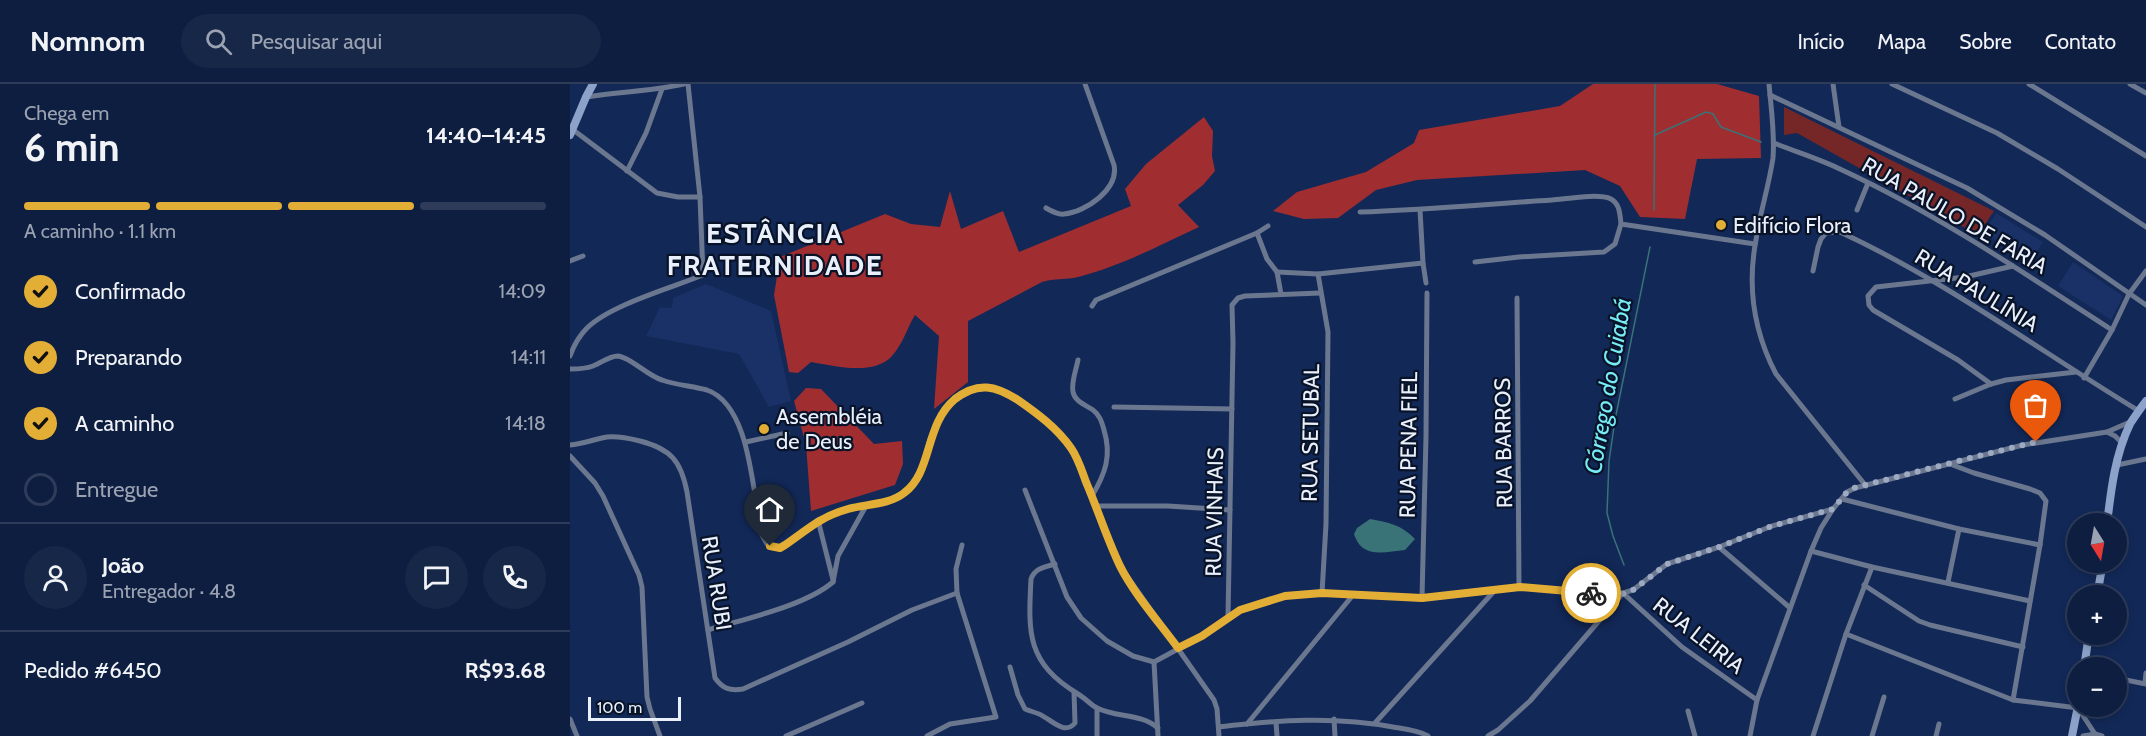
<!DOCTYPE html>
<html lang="pt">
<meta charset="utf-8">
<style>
:root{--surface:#0e1e41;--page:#172748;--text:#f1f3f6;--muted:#9ba2b1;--line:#2e3c5a;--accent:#e3ae35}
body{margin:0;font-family:Cabin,sans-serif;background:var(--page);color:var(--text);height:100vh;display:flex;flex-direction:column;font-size:22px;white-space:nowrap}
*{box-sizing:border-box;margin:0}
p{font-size:20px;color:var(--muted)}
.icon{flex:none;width:33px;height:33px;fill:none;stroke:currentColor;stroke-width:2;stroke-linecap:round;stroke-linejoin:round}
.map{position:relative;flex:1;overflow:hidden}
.panel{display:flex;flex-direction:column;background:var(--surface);width:570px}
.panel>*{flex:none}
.needle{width:39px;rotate:169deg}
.fabs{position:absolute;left:1497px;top:429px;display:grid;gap:12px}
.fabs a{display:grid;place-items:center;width:60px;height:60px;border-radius:50%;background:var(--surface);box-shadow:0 3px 9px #0003,0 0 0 2px var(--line);font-size:30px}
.scale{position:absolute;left:18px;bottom:15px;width:93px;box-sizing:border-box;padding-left:6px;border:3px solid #e9f0fc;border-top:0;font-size:16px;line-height:21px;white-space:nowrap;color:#e9f0fc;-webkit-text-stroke:4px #091328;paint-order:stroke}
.pin{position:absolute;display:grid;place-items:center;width:51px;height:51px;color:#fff;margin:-62px -26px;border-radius:50% 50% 50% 0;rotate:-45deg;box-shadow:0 0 6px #0007}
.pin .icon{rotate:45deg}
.courier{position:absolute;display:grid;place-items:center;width:60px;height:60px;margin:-30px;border:4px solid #e3ae35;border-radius:50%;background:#fff;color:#222;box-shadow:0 2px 8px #0007}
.headline em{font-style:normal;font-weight:700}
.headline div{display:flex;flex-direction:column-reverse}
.headline{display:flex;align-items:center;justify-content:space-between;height:102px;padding:0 24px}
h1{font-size:39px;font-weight:700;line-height:45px}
.bar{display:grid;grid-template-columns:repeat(4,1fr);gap:9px 6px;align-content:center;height:72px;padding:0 24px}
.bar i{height:8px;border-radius:4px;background:var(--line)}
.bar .on{background:var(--accent)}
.bar p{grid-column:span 4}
.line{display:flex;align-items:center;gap:15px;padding:0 24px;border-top:2px solid var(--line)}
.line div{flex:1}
.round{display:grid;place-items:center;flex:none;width:63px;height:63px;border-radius:32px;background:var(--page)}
ol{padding:0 24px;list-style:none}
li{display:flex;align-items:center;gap:18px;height:66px}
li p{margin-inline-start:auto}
li .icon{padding:6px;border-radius:50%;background:var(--accent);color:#111;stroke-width:4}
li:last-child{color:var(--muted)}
li i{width:33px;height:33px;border:3px solid var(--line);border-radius:50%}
header{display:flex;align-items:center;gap:36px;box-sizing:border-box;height:84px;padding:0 30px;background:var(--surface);border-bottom:2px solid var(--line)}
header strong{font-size:28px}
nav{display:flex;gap:33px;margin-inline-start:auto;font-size:21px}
.search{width:420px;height:54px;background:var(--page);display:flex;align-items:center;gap:15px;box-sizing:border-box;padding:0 21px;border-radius:33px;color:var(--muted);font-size:22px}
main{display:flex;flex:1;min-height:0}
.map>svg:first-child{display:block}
.built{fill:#193166}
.green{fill:#752727}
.forest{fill:#a02e31}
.water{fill:#397277}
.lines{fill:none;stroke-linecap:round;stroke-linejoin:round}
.stream{stroke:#397277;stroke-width:1.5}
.street{stroke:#6a778f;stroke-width:5}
.secondary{stroke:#8da2c9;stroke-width:8}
.done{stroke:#9eaac2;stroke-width:6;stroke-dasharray:0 10.8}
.route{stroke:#e3ae35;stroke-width:8}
.poi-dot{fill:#e3ae35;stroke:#091328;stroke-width:2}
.labels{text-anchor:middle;stroke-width:4.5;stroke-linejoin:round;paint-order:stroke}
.street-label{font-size:22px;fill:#e9f0fc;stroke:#091328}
.poi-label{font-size:22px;fill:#e9f0fc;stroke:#091328;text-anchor:start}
.water-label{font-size:24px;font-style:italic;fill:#76ecf7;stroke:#091328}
.district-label{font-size:28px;font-weight:bold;letter-spacing:1.5px;fill:#e9f0fc;stroke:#091328}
</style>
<header>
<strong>Nomnom</strong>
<div class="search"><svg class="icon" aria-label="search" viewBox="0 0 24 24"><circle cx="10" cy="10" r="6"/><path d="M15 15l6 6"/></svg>Pesquisar aqui</div>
<nav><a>Início</a><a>Mapa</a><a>Sobre</a><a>Contato</a></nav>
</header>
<main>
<section class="panel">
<div class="headline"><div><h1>6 min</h1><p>Chega em</p></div><em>14:40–14:45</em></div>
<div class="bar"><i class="on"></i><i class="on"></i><i class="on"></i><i></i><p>A caminho · 1.1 km</p></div>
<ol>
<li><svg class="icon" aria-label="check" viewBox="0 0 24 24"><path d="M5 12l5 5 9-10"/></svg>Confirmado<p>14:09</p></li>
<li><svg class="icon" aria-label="check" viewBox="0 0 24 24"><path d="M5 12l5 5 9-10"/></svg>Preparando<p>14:11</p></li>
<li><svg class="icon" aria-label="check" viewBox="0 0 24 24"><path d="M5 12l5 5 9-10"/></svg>A caminho<p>14:18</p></li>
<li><i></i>Entregue</li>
</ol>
<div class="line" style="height:108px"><a class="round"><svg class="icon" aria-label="person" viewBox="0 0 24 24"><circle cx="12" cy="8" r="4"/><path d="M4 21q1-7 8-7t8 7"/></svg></a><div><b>João</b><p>Entregador · 4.8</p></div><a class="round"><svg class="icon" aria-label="chat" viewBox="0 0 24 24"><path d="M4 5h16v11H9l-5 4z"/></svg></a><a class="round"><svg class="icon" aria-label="phone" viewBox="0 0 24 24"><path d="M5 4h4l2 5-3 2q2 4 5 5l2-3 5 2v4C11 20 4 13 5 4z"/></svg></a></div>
<div class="line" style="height:78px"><div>Pedido #6450</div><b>R$93.68</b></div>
</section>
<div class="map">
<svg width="1576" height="652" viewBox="0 0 1576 652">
<rect width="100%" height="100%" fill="#122857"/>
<g class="built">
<path d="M 1426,129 L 1473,158 L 1460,178 L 1414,149 Z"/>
<path d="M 1503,178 L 1553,212 L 1541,236 L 1488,202 Z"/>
<path d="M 136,200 L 201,227 L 221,317 L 199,323 L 169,270 L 76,252 L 90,223 L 102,224 L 103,214 Z"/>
</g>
<path class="green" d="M 1214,23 L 1424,127 L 1408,151 L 1227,49 L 1214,51 Z"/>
<g class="forest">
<path d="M 1023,0 L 1147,0 L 1189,12 L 1191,74 L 1127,75 L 1115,135 L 1070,133 L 1050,102 L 1015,86 L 847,96 L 806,106 L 768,134 L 734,135 L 703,127 L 727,108 L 796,88 L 844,59 L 849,46 L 990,22 Z"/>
<path d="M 634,33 L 643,47 L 642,72 L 645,87 L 633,101 L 608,121 L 629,143 C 590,161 551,182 508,193 C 496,196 484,194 472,198 L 398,237 L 398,298 L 364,325 L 369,252 L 345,231 C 337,244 333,260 322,272 C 304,292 264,282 241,278 L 228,289 L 219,288 L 204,211 L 210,173 L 315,130 L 341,140 L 370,143 L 380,107 L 391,145 L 433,127 L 449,168 L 561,122 L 555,105 L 576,80 Z"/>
<path d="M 236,304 L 251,305 L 304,360 L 332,357 L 333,380 L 325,401 L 241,427 L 236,361 L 224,317 Z"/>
</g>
<path class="water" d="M 800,435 C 818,438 832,441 845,455 L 835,466 C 814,468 792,475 784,450 L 787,444 Z"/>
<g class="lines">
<g class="stream">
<path d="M 1085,51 L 1136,28 L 1143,30 L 1151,43 L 1191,58"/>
<path d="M 1084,126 L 1085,0"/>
<path d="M 1054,481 L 1043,452 L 1037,429 L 1039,377 L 1045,336 L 1080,163"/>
</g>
<g class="street">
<path d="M 1199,0 C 1201,24 1205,50 1203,74 C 1199,101 1190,129 1186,156 C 1177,203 1184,248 1206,290 L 1296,402"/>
<path d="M 1263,0 L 1269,43"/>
<path d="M 1322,0 L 1427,49 L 1488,85 L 1576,143"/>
<path d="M 1459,0 L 1576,72"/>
<path d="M 1560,0 L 1576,9"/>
<path d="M 1200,11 L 1397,104 L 1475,151 L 1576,221"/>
<path d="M 16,13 C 48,8 82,7 114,0"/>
<path d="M 2,45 L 87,109 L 108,113 L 130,113"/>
<path d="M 1204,59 C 1226,68 1250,75 1272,86 C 1367,130 1454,189 1542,246"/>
<path d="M 57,87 L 76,49 L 92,5"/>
<path d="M 476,124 C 481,127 488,131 494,130 C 516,128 549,105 544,81 L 515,0"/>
<path d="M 850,126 L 853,179 L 856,199"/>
<path d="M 1287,126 L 1298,99"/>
<path d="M 790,128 C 854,126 918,120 982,116 C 996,115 1028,109 1041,115 C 1050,120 1050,131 1051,140 L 1185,160"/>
<path d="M 687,149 L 697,175 L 707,188 L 711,210"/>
<path d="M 0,177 L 13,172"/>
<path d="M 905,178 L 949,173 L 1034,168 L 1045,160 L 1051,140"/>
<path d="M 1243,187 L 1248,163 L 1251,155 L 1256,149 L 1270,148 C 1376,197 1470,267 1569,327"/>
<path d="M 707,188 L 748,190 L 853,179"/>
<path d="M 748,190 L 758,248 L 756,440 L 752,509"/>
<path d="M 947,214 L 949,503"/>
<path d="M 522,222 L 526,216 L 687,149 L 698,142"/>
<path d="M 0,272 C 4,261 9,252 17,244 C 40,221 101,204 133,191 L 130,113 L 118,0"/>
<path d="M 508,276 C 506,286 501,299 503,308 C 505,318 516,321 523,326 C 530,331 532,339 534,346 C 542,372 535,390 522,412"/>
<path d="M 0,285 C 8,285 15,285 23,282 C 31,279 39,272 48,272 C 60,273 78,292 92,296 C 106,301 122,302 137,306 C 182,322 182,412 192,451 L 197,460 L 204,464 L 215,461 L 248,436 L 279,425 L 318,416 L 336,408 L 350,392 L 360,355 L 367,339 L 377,324 L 385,316 L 405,305 L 416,303 L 425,304 L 470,331 L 483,342 L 503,366 L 550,482 L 644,616 L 647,625 L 649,652"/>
<path d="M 1514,294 L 1542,246 L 1559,210 L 1576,187"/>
<path d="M 1421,300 L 1388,276 L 1303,226 L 1299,221 L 1298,212 L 1306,203 L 1395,193 L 1443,182"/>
<path d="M 1385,315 L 1421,300 L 1436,296 L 1506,288"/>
<path d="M 544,323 L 662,325"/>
<path d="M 1537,348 L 1545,352 L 1552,359"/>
<path d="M 176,358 L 217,349"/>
<path d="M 0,361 C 13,360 25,355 37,353 C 49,352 58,354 70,357 C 101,365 111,377 117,408 L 145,594 C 153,605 160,607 173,605 L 278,558 L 342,526 L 387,509"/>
<path d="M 0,372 L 25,399 L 33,412 L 69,491 L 72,503 L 77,613 L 80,625 L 90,652"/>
<path d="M 1380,380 L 1404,389 L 1460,405 L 1470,409 L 1476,417 L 1470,461 L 1443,616"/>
<path d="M 1547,381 L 1576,375"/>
<path d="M 455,406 L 497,513 L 511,534 L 537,557 L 563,572 L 584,578 L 632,552 L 670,526 L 715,512 L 752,509 L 852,514 L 949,503 L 1053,509 L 1063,506 L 1097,480 L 1149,463 L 1202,442 L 1263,425"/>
<path d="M 1272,415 L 1389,445 L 1470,461"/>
<path d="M 526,422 L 598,422 L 660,426"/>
<path d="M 248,436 L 263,496"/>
<path d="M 1149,463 L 1219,523"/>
<path d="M 1241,467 L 1302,483 L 1460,517"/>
<path d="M 485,480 C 475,483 465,484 461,495 C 458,550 457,579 508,610 C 515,614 521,621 527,624 C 547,634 570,629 588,644"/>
<path d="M 263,498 L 268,472 L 296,422"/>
<path d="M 1378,498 L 1389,445"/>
<path d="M 1294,501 L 1349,537 L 1360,541 L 1453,563"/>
<path d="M 1053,509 L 1112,563 L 1187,616"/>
<path d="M 852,514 L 856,353 L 857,209"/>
<path d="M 658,533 L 663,259 L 662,221 L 668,214 L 675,212 L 750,209"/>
<path d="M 138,546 C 174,535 235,522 263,498"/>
<path d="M 1276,550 L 1443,616 L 1508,624 L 1525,650"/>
<path d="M 584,578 L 588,652"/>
<path d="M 440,583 L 448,611 L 455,625 C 460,627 464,628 469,630 C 481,635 494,652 505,639 L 504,608"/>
<path d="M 1546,594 L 1576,600"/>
<path d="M 1575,599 L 1576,589"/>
<path d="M 527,624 L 527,652"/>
<path d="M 1118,627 L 1125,652"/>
<path d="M 0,635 L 7,652"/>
<path d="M 764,635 L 765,652"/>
<path d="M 706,638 L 707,652"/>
<path d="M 805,639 L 926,505"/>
<path d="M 677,640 L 783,511"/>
<path d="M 649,643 C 707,636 765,632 823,643 C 835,645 848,646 858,652"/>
<path d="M 216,652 L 292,619"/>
<path d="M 357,652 L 380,640 L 426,633 L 387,509 L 386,485 L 392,461"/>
<path d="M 918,652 L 928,646 L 960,617 L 1053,509"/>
<path d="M 1180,652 L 1187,616 L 1241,467 L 1251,444 L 1263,425 L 1277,408 L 1285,404 L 1453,361 L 1537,348 L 1560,338"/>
<path d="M 1243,652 L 1276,550 L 1302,483"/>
<path d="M 1302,652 L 1314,613"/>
<path d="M 1366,652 L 1369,640"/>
<path d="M 1513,652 L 1525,650 L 1532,652"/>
</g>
<g class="secondary">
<path d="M 0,51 L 16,13 L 23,0"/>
<path d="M 1537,440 C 1541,406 1545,371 1560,340 C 1565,332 1571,324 1576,317"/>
<path d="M 1527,512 L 1533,478"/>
<path d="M 1514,584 L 1519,550"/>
<path d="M 1502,652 L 1508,622"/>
</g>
</g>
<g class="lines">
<path class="done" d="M 1021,509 L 1053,510 L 1063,506 L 1097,480 L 1149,463 L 1202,442 L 1263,425 L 1277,408 L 1284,404 L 1400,374 L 1466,358"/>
<path class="route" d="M 200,462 L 210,464 L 215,461 C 238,445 250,433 278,425 C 296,420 319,421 334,409 C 363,388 354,341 385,315 C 408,297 426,302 448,316 C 468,330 487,344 501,364 C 508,374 512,387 516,398 C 528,426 537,455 550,482 C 564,510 589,538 608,564 L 632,552 L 670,526 L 715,512 L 752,509 L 852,514 L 950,503 L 1021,509"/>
</g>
<g class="poi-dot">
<circle cx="1151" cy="141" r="6"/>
<circle cx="194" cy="345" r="6"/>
</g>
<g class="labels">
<g class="street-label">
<text transform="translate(1385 131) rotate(30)" y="8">RUA PAULO DE FARIA</text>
<text transform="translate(1407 206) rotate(31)" y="8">RUA PAULÍNIA</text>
<text transform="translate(740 349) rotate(-89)" y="8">RUA SETUBAL</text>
<text transform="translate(933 359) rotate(-91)" y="8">RUA BARROS</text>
<text transform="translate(838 361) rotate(-89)" y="8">RUA PENA FIEL</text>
<text transform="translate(644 428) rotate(-89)" y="8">RUA VINHAIS</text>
<text transform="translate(147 499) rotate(81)" y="8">RUA RUBI</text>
<text transform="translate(1129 551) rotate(38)" y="8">RUA LEIRIA</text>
</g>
<g class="poi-label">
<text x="1163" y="149">Edifício Flora</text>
<text x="206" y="340">Assembléia<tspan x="206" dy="25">de Deus</tspan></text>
</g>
<g class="water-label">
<text transform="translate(1038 302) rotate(-80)" y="8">Córrego do Cuiabá</text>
</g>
<g class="district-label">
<text x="205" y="159">ESTÂNCIA<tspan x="205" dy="32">FRATERNIDADE</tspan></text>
</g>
</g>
</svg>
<div class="fabs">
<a><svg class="needle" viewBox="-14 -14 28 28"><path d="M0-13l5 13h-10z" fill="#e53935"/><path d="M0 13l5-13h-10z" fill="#9ba2b1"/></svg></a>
<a>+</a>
<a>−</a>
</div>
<div class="scale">100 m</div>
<div class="pin" style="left:1466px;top:358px;background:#ea580c"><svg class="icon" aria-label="bag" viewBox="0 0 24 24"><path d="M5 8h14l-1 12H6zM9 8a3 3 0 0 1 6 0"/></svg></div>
<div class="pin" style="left:200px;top:462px;background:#1f2937"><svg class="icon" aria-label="home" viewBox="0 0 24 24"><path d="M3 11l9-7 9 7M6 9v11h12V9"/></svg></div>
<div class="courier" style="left:1021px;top:509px"><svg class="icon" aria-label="bike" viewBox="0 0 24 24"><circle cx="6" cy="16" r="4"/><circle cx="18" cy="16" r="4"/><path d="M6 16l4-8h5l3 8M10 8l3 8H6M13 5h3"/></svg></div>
</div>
</main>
